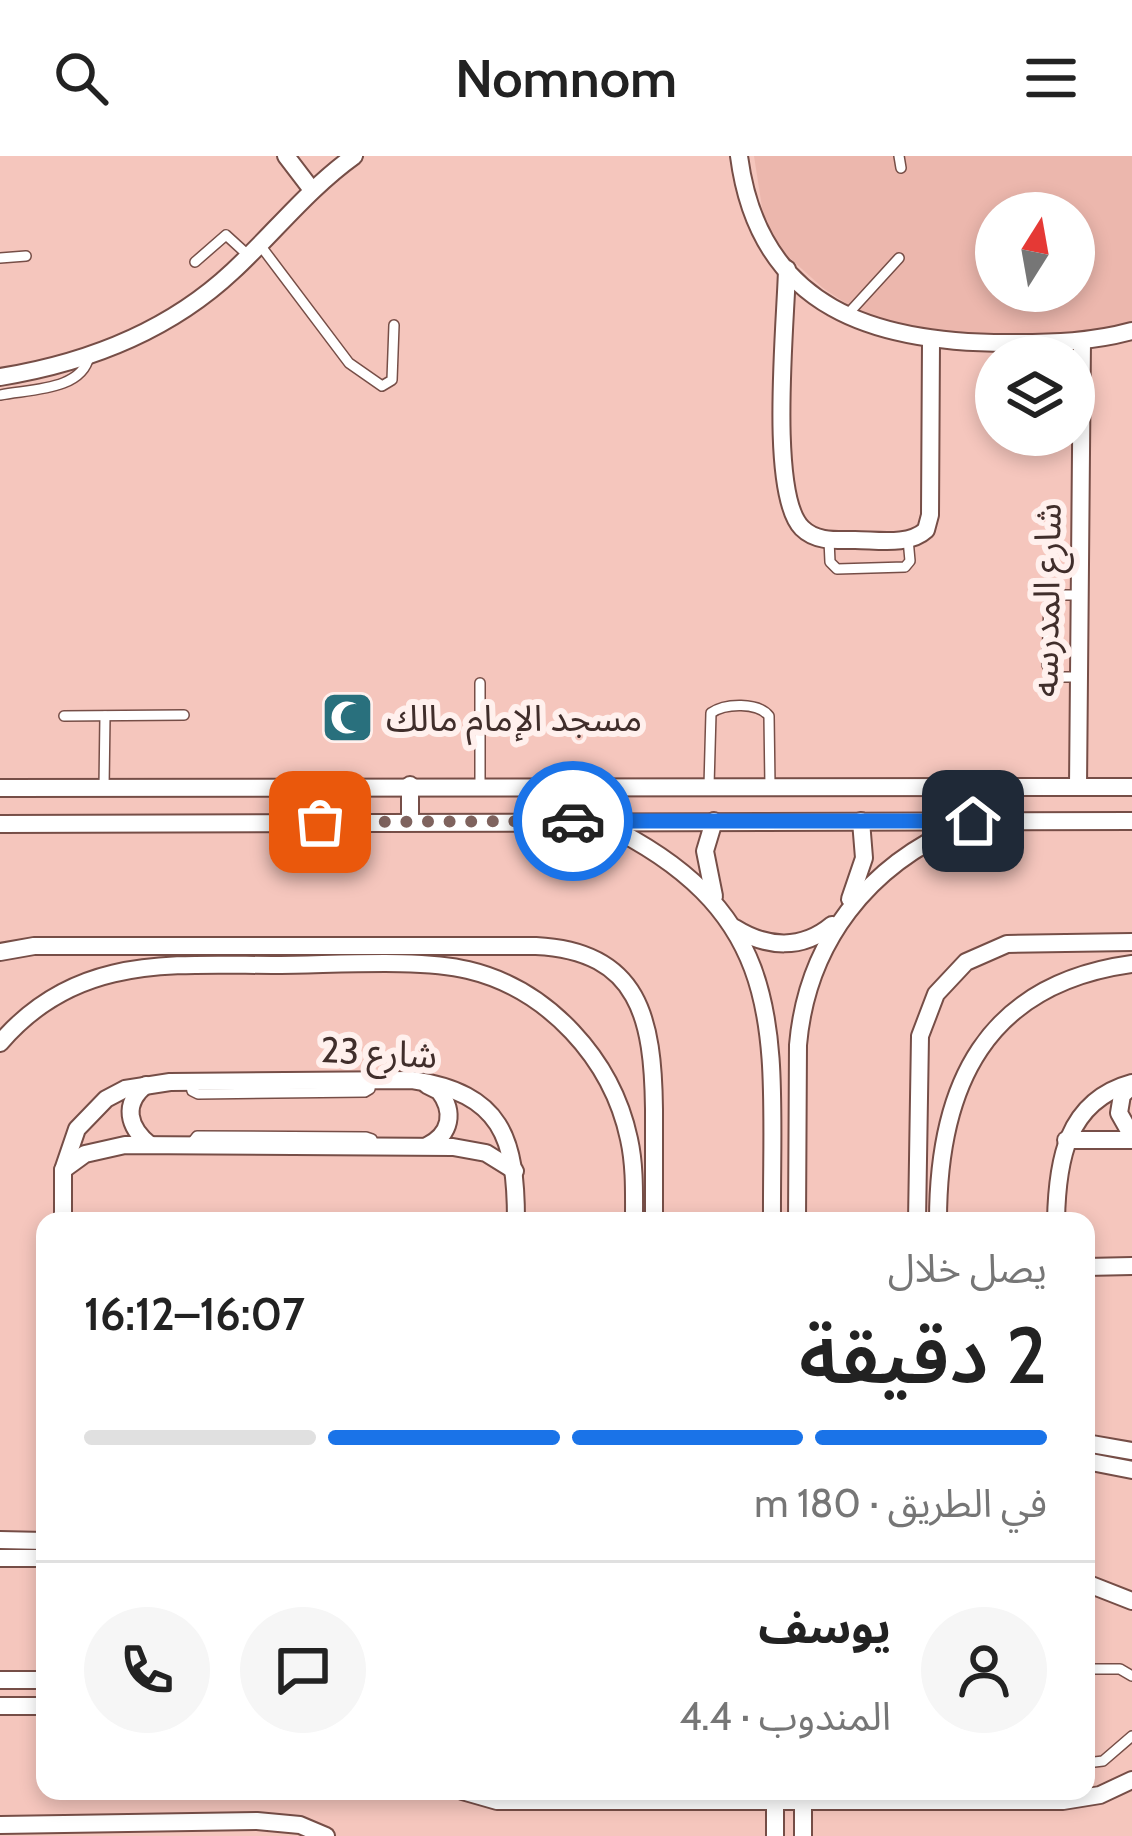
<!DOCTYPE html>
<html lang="ar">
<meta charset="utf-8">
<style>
:root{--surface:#fff;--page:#f6f6f6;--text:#222;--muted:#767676;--line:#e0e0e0;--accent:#1a73e8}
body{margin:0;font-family:Cabin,"Noto Sans Arabic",sans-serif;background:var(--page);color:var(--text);direction:rtl;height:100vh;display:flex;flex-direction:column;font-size:45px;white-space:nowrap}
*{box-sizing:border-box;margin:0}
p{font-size:39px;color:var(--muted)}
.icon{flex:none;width:66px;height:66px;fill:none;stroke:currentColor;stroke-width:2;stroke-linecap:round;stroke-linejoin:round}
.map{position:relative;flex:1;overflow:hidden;direction:ltr}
.drawer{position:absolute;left:36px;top:1056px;width:1059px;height:588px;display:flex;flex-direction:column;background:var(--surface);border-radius:24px;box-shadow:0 6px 18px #0003;direction:rtl}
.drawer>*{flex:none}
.needle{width:78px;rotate:11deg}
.controls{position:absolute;left:975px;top:36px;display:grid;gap:24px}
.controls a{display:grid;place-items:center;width:120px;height:120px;border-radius:50%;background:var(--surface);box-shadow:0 6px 18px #0003;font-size:60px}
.pin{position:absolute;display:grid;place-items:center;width:102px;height:102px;color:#fff;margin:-51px;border-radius:24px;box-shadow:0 6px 18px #0006}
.courier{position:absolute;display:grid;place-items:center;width:120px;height:120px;margin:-60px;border:9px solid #1a73e8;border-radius:50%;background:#fff;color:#222;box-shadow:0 3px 15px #0007}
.summary em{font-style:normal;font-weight:600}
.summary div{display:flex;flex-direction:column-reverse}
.summary{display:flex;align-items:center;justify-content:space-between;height:204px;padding:0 48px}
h1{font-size:78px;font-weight:600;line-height:90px}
.bar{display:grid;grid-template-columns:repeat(4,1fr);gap:18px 12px;align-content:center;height:144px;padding:0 48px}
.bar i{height:15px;border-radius:9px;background:var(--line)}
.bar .on{background:var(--accent)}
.bar p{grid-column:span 4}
.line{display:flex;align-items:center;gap:30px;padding:0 48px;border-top:3px solid var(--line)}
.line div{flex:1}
.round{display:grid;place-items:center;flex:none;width:126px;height:126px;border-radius:63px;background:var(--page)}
header{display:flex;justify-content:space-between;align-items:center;height:156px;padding:0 48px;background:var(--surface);font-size:54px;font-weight:600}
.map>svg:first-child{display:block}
.built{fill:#ecb7ad;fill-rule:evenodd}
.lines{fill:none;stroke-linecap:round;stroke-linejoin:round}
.lane-casing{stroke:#764e47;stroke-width:12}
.street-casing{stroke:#764e47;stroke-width:20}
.lane{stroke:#fff;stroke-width:9}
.street{stroke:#fff;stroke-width:16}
.done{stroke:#7f635e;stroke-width:12;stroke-dasharray:0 21.6}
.route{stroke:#1a73e8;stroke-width:15}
.labels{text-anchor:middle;stroke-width:12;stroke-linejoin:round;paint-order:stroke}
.street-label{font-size:36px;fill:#402e2b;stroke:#fff0ed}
.poi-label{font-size:36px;fill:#402e2b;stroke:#fff0ed;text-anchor:start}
</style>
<header><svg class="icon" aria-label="menu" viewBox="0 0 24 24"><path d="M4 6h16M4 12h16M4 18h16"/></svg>Nomnom<svg class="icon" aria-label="search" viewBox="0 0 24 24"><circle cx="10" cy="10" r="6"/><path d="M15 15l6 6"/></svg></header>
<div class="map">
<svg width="1132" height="1680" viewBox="0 0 1132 1680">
<rect width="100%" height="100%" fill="#f5c6bd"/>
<path class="built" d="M 754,0 L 1132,0 L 1132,165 L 1096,175 L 1022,181 L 925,176 L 865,160 L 823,132 L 782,95 L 764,64 ZM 996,57 L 1074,57 L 1074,135 L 996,135 Z"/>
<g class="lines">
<defs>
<g id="lane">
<path d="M 899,0 L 901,12"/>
<path d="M 260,89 L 349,207 L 382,230 L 392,224 L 394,169"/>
<path d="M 0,102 L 26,100"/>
<path d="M 195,106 L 226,79 L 249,100"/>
<path d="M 846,160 L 899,102"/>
<path d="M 0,239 C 29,233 82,235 89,200"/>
<path d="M 829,384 L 830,406 L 837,413 L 905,411 L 910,405 L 908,383"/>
<path d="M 1079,521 L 1054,521 L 1047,509 L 1049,444 L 1057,439 L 1079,439"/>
<path d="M 480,527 L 480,629"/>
<path d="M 64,560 L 184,559"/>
<path d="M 709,630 L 711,557 C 725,547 758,546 769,560 L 770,630"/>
<path d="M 104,632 L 105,560"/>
<path d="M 190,926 L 192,935 L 198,938 L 365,936 L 370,933 L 371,925"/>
<path d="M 190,989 L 197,980 L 366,981 L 372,983 L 374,990"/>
<path d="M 1086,1513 L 1120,1513 L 1132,1520"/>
<path d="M 1086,1607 L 1103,1605 L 1132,1580"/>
</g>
<g id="street">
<path d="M 286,0 L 312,34"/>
<path d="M 739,0 C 759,154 877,188 1013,187 C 1054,187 1092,186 1132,175"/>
<path d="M 787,113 C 786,164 768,338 802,372 C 816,386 836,384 855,384 C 877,384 909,390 926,374 L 930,359 L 931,186"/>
<path d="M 0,221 C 86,207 168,176 233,115 C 274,77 308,33 354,0"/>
<path d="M 410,629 L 410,665"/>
<path d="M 1078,631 L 1082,185"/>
<path d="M 0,632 L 1132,631"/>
<path d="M 0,668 L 1132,665"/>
<path d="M 604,668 C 795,761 771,881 772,1065"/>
<path d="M 714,740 L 705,695 L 714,665"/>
<path d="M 850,743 L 864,702 L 861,665"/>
<path d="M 735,772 C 767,792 802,794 832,769"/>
<path d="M 0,796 L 34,790 L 536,790 C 640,795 653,864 654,953 C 654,990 654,1028 654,1065"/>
<path d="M 0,887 C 76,798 171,809 277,809 C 330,809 420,802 468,814 C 548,833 612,903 629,983 C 635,1010 634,1038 634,1065"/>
<path d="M 146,929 C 122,948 128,971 150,989"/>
<path d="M 1132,930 L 1122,939 L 1119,957 L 1132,980"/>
<path d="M 1066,984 L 1132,984"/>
<path d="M 427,990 C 451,978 455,956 439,935 L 427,929"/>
<path d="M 63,1014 L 85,998 L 125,989 L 453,991 L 486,997 L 515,1015"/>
<path d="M 63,1065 L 63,1014 L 77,973 L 106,943 L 125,933 L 170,926 L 412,924 C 502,937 516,982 516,1065"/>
<path d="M 797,1065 L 798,889 C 807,786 868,709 963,669"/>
<path d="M 917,1065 L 920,880 L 936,838 L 966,806 L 1007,788 L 1132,786"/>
<path d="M 938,1065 C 938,930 985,828 1132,808"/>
<path d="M 1056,1065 C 1057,1006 1066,945 1132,927"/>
<path d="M 1086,1111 L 1132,1110"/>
<path d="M 1086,1287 L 1132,1295"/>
<path d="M 1086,1305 L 1132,1314"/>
<path d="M 0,1384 L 45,1385"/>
<path d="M 0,1402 L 45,1402"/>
<path d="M 1086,1427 L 1132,1445"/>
<path d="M 0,1524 L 45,1524"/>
<path d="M 0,1550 L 45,1550"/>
<path d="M 462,1635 L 497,1645 L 1063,1645 L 1100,1639 L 1132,1624"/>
<path d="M 775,1645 L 775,1680"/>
<path d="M 0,1669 L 257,1665 L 300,1669 L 326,1680"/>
<path d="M 803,1680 L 803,1645"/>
</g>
</defs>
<use href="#lane" class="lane-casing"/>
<use href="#street" class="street-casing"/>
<use href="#lane" class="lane"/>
<use href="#street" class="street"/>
</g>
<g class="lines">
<path class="done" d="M 320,666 L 573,665"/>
<path class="route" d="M 573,665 L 973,665"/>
</g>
<defs>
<symbol id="mosque-square" viewBox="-11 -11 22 22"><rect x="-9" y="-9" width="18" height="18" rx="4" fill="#29707d" stroke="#fff0ed"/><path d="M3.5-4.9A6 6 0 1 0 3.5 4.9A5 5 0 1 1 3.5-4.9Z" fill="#fff"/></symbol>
</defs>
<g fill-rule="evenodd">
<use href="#mosque-square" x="318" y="532" width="59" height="59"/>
</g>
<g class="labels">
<g class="street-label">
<text transform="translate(1046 444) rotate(-89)" y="13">شارع المدرسه</text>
<text transform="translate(379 896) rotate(3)" y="13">شارع 23</text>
</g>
<g class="poi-label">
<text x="386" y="575">مسجد الإمام مالك</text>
</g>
</g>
</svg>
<div class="controls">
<a><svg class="needle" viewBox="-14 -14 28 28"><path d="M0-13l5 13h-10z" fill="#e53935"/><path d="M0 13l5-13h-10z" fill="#767676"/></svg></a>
<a><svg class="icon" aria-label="layers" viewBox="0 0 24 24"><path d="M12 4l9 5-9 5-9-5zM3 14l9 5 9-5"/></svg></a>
</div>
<div class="pin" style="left:320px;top:666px;background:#ea580c"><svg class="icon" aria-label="bag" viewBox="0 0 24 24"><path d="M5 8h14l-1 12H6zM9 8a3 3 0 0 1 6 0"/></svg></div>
<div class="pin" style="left:973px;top:665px;background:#1f2937"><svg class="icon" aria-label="home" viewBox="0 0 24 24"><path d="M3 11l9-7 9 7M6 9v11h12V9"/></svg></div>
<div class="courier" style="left:573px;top:665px"><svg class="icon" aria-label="car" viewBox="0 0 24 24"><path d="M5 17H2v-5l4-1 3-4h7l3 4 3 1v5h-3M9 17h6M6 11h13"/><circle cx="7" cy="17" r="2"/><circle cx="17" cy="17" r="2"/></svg></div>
<section class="drawer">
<div class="summary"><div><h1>2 دقيقة</h1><p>يصل خلال</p></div><em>16:07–16:12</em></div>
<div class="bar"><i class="on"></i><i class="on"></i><i class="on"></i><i></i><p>في الطريق · 180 m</p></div>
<div class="line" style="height:216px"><a class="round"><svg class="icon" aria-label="person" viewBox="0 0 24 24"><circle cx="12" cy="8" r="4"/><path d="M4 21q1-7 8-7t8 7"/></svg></a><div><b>يوسف</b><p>المندوب · 4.4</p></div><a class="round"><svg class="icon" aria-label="chat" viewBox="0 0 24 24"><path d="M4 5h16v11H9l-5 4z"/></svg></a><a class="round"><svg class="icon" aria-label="phone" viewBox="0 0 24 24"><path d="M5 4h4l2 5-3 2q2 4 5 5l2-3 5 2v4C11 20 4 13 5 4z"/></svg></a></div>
</section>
</div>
